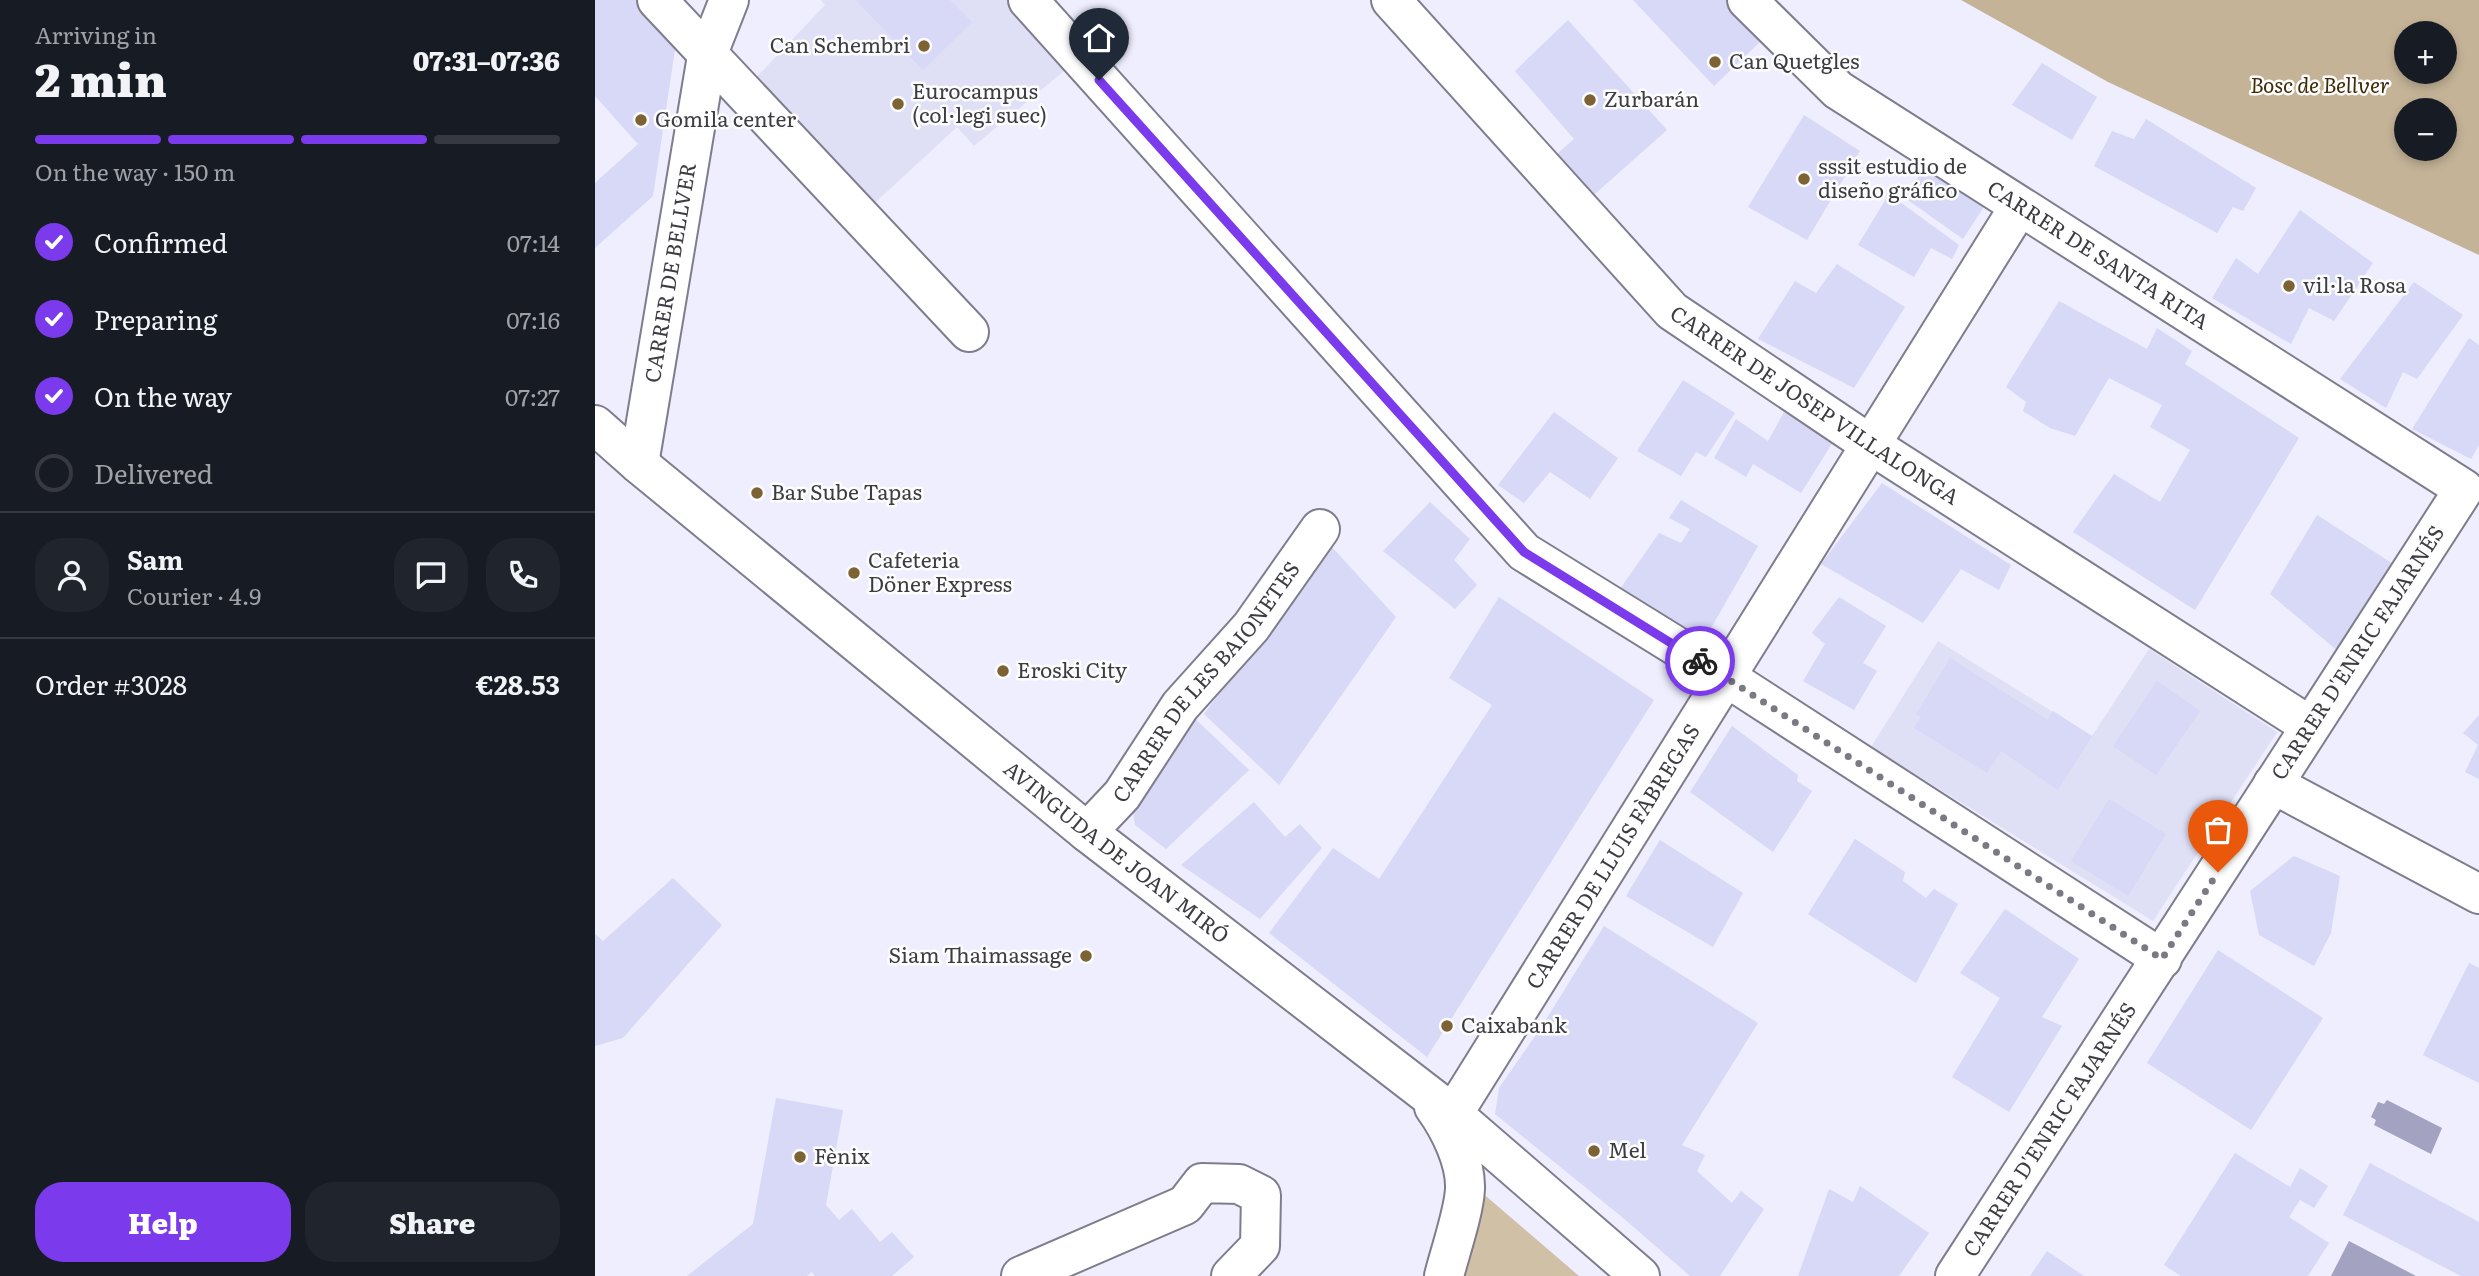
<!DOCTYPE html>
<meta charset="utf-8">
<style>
:root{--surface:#171b24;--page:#20242c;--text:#f1f3f6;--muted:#9ea1a6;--line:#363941;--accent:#7c3aed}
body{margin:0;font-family:Literata,serif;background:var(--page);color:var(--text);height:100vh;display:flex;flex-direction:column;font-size:26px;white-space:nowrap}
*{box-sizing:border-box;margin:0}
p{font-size:23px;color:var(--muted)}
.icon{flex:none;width:38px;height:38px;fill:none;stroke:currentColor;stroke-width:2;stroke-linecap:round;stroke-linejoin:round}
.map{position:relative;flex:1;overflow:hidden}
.panel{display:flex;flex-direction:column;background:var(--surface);width:595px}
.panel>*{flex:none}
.tools{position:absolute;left:1799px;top:21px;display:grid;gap:14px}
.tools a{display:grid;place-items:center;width:63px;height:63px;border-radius:50%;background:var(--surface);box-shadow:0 4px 10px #0003;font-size:35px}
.pin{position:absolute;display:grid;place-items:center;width:60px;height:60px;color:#fff;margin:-72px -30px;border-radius:50% 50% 50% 0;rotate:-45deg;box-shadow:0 0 7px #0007}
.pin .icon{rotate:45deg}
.courier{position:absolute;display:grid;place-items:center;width:70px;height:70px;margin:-35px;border:5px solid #7c3aed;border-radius:50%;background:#fff;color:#222;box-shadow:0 2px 9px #0007}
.overview em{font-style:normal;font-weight:800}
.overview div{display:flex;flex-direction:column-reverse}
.overview{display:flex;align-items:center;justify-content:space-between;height:119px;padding:0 35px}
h1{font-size:46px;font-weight:800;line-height:52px}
.bar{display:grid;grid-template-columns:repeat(4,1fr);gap:10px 7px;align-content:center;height:84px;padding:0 35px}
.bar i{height:9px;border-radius:5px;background:var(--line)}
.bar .active{background:var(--accent)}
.bar p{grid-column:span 4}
.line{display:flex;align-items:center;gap:18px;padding:0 35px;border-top:2px solid var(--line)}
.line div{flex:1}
.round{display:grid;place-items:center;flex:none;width:74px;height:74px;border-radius:28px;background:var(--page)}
ol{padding:0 35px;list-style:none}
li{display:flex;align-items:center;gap:21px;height:77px}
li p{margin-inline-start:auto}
li .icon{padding:7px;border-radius:50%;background:var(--accent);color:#fff;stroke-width:4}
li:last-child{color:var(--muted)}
li i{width:38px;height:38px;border:4px solid var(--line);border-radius:50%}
.primary-button{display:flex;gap:14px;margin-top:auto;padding:14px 35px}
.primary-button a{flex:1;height:80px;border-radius:28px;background:var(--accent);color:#fff;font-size:28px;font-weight:800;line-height:80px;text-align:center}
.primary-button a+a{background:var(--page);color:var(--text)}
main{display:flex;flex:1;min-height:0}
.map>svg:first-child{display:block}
.built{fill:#dfdff6}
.green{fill:#d0c0a6}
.forest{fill:#c4b397;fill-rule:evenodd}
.water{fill:#a3a2c0}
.building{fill:#d8d8f7}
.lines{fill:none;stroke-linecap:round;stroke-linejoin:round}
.street-casing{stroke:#7e7d8c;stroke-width:42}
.secondary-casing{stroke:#7e7d8c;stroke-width:42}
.street{stroke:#fff;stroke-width:38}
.secondary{stroke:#fff;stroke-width:38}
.done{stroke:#7a7a84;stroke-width:7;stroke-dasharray:0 12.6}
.route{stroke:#7c3aed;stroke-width:9}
.poi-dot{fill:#7d6234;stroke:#fdfdfd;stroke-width:2.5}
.labels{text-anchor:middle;stroke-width:5;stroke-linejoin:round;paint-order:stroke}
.poi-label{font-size:21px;fill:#3c3c42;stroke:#fdfdfd;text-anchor:start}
.park-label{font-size:21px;font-style:italic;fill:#3e2a04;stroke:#fdfdfd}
.street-label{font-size:21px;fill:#3c3c42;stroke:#fdfdfd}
</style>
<main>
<section class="panel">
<div class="overview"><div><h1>2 min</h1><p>Arriving in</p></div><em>07:31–07:36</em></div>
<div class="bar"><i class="active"></i><i class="active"></i><i class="active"></i><i></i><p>On the way · 150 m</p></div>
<ol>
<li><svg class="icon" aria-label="check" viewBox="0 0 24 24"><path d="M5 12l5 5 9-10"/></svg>Confirmed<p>07:14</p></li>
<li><svg class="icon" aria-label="check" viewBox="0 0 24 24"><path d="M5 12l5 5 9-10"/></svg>Preparing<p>07:16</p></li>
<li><svg class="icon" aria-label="check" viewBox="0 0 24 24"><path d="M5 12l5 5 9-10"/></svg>On the way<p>07:27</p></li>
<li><i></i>Delivered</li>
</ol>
<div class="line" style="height:126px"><a class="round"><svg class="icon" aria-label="person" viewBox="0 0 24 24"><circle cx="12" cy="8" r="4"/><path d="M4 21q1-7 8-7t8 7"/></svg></a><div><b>Sam</b><p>Courier · 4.9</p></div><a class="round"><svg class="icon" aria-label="chat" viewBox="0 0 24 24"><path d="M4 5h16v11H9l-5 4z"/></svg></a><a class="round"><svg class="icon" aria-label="phone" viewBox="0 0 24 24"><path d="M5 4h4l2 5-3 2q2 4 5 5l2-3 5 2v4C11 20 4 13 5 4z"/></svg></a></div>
<div class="line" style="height:91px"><div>Order #3028</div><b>€28.53</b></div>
<div class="primary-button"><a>Help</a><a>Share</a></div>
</section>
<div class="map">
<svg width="1884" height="1276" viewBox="0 0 1884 1276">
<rect width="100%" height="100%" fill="#eef"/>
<g class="built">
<path d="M 226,0 L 416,0 L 475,66 L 379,146 L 362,127 L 270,212 L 157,82 L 230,5 Z"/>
<path d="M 1343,641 L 1497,736 L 1554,649 L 1682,732 L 1558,921 L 1276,747 Z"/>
</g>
<path class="green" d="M 870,1191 L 892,1197 L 984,1276 L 849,1276 Z"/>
<path class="forest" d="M 1366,0 L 1884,0 L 1884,255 L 1513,82 ZM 1811,33 L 1850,33 L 1850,72 L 1811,72 ZM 1811,110 L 1850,110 L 1850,149 L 1811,149 Z"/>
<g class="water">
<path d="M 1792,1100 L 1847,1128 L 1836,1154 L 1779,1125 L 1781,1120 L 1776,1117 L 1783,1102 L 1789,1104 Z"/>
<path d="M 1754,1241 L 1821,1276 L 1736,1276 Z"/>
</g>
<g class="building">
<path d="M 0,0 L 51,0 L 82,36 L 58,196 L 0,248 L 0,183 L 43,144 L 0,96 Z"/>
<path d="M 261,0 L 355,0 L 377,22 L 328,70 Z"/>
<path d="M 1038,0 L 1133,0 L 1168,39 L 1119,86 Z"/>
<path d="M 973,20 L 1072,130 L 992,201 L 955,160 L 979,139 L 920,71 Z"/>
<path d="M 1447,63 L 1502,97 L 1477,140 L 1417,105 Z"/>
<path d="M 1209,115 L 1265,151 L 1212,240 L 1153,207 Z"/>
<path d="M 1551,119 L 1661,188 L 1648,211 L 1638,207 L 1622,233 L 1499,166 L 1517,131 L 1539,139 Z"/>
<path d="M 1329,168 L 1390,205 L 1368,239 L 1310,198 Z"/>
<path d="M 1294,194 L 1364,245 L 1357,259 L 1336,248 L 1319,277 L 1263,245 Z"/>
<path d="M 1705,210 L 1778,263 L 1739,321 L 1714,308 L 1696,344 L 1617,298 L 1641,258 L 1663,274 Z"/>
<path d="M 1242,264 L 1310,307 L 1259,388 L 1163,339 L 1200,281 L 1221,293 Z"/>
<path d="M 1819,282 L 1868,315 L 1822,379 L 1808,372 L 1791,408 L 1745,379 Z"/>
<path d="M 1464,301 L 1552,349 L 1562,328 L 1597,351 L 1590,364 L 1704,438 L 1600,610 L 1478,532 L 1519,474 L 1565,502 L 1595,450 L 1555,427 L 1567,405 L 1514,378 L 1480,436 L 1455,428 L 1428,411 L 1431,402 L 1411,387 Z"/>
<path d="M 1874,338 L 1884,345 L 1884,445 L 1876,459 L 1817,429 Z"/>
<path d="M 1088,380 L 1140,413 L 1111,457 L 1101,452 L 1086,476 L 1042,451 Z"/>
<path d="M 959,412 L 1023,458 L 995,499 L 955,472 L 929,503 L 903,485 Z"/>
<path d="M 1189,412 L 1238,442 L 1206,493 L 1158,464 L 1151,477 L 1119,458 L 1141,419 L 1173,441 Z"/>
<path d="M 1287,483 L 1416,565 L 1404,590 L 1366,569 L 1328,623 L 1226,564 Z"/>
<path d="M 1086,500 L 1163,546 L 1108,642 L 1025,589 L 1064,533 L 1086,543 L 1095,529 L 1074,518 Z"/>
<path d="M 835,502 L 875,539 L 859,560 L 882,585 L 860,609 L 788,551 Z"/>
<path d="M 1722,515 L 1803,567 L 1744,652 L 1675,594 Z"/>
<path d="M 735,545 L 801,617 L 684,785 L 609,714 Z"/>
<path d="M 904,597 L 1059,700 L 832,1057 L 674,933 L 738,848 L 784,879 L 897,705 L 854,678 Z"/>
<path d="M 1244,597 L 1291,626 L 1268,663 L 1282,671 L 1259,710 L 1208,681 L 1230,644 L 1217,633 Z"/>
<path d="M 1355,658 L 1453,720 L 1458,711 L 1497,736 L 1463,790 L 1406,751 L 1392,773 L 1319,728 L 1326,717 L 1321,714 Z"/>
<path d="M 1562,681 L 1605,711 L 1561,775 L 1518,746 Z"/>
<path d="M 593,712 L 654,770 L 571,849 L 540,825 L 536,799 Z"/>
<path d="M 1884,715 L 1884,779 L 1870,772 L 1883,745 L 1868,733 Z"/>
<path d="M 1137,726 L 1203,775 L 1202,781 L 1217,791 L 1178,852 L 1095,792 Z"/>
<path d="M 1514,799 L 1571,834 L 1533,896 L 1476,861 Z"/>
<path d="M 659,802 L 690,837 L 705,824 L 727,848 L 665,919 L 586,865 Z"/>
<path d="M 1260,839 L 1310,872 L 1308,881 L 1331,898 L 1339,889 L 1363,904 L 1321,983 L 1213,914 Z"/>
<path d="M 1065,840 L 1148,893 L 1118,947 L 1031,896 Z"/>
<path d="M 1699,856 L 1745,876 L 1736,933 L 1719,966 L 1664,935 L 1655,891 Z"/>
<path d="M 78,878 L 127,925 L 28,1038 L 0,1046 L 0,934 L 8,941 Z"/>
<path d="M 1410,909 L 1484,959 L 1447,1017 L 1467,1026 L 1414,1112 L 1357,1077 L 1405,998 L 1365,973 Z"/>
<path d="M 1009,926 L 1163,1023 L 1087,1145 L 1110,1155 L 1102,1171 L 1137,1203 L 1146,1191 L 1169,1209 L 1125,1276 L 1095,1276 L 1027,1217 L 900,1114 L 904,1088 L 947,1026 Z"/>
<path d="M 1623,950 L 1728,1018 L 1656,1130 L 1552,1063 Z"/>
<path d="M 1874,963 L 1884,968 L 1884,1083 L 1828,1055 Z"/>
<path d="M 181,1098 L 248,1110 L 231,1205 L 244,1220 L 257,1209 L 285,1242 L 297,1232 L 319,1257 L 297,1276 L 220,1276 L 217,1272 L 212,1276 L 92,1276 L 158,1224 Z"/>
<path d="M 1640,1153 L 1695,1187 L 1705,1168 L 1733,1186 L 1719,1208 L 1705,1200 L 1694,1217 L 1734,1243 L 1713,1276 L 1586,1276 L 1569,1265 Z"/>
<path d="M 1775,1163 L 1884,1222 L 1884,1276 L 1866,1276 L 1748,1215 Z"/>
<path d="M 1265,1186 L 1334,1233 L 1304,1276 L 1203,1276 L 1234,1189 L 1258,1202 Z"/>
<path d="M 1452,1251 L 1489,1276 L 1435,1276 Z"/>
</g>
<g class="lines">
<defs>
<g id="street">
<path d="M 62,0 L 374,332"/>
<path d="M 433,0 L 929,552 L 1131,677 L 1567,959"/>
<path id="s1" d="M 796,0 L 1077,311 L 1276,445 L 1715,726"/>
<path id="s2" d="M 1152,0 L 1243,90 L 1869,489 C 1699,751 1531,1015 1360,1276"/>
<path id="s3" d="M 44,464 L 112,56 L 134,0"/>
<path id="s4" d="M 492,832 L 527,795 L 585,706 L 656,627 L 725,529"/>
<path id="s5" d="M 858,1114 L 1424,207"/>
<path d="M 426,1276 L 590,1205 L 607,1183 L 644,1184 L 666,1195 L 665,1246 L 636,1276"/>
</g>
<g id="secondary">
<path id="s6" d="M 0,425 L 44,464 L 492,832 L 858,1114 L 1045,1276"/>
<path d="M 1678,784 L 1884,894"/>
<path d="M 839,1107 C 855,1129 871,1162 870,1189 C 869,1212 855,1252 849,1276"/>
</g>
</defs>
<use href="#street" class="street-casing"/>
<use href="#secondary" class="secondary-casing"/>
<use href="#street" class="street"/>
<use href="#secondary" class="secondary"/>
</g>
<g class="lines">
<path class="done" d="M 1105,661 L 1567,959 L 1623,872"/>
<path class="route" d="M 504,80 L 929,552 L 1105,661"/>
</g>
<g class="poi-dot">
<circle cx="329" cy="46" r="7"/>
<circle cx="1120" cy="62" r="7"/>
<circle cx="995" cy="100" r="7"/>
<circle cx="303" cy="104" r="7"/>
<circle cx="46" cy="120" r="7"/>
<circle cx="1209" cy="179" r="7"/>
<circle cx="1694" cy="286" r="7"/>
<circle cx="162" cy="493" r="7"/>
<circle cx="259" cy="573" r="7"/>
<circle cx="408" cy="671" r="7"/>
<circle cx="491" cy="956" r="7"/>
<circle cx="852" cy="1026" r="7"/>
<circle cx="999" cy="1151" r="7"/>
<circle cx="205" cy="1157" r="7"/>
</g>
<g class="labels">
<g class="poi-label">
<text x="315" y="53" text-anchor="end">Can Schembri</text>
<text x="1134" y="69">Can Quetgles</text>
<text x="317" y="99">Eurocampus<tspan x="317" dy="24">(col·legi suec)</tspan></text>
<text x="1009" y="107">Zurbarán</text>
<text x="60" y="127">Gomila center</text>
<text x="1223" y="174">sssit estudio de<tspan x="1223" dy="24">diseño gráfico</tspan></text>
<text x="1708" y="293">vil·la Rosa</text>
<text x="176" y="500">Bar Sube Tapas</text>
<text x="273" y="568">Cafeteria<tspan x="273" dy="24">Döner Express</tspan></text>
<text x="422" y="678">Eroski City</text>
<text x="477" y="963" text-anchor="end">Siam Thaimassage</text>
<text x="866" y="1033">Caixabank</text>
<text x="1013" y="1158">Mel</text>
<text x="219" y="1164">Fènix</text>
</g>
<g class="park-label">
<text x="1725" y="93">Bosc de Bellver</text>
</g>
<g class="street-label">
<text dy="7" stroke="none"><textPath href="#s2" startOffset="436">CARRER DE SANTA RITA</textPath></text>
<text dy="7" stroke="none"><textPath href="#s3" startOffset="194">CARRER DE BELLVER</textPath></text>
<text dy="7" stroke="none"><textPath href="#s1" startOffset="590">CARRER DE JOSEP VILLALONGA</textPath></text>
<text transform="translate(1763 653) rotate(-57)" y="7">CARRER D'ENRIC FAJARNÉS</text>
<text dy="7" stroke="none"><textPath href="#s4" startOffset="192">CARRER DE LES BAIONETES</textPath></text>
<text dy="7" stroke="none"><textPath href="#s6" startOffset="674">AVINGUDA DE JOAN MIRÓ</textPath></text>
<text dy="7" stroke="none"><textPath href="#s5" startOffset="303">CARRER DE LLUIS FÀBREGAS</textPath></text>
<text transform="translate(1455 1130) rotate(-57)" y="7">CARRER D'ENRIC FAJARNÉS</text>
</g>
</g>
</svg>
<div class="tools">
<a>+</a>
<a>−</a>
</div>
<div class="pin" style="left:1623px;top:872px;background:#ea580c"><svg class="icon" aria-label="bag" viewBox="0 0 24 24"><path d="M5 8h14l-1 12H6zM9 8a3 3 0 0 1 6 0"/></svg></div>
<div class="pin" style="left:504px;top:80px;background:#1f2937"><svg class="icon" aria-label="home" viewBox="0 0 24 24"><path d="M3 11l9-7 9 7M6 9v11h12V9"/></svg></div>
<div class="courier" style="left:1105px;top:661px"><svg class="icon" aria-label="bike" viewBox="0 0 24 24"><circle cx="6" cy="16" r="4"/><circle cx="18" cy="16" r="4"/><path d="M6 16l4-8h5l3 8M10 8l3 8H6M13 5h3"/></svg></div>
</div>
</main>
